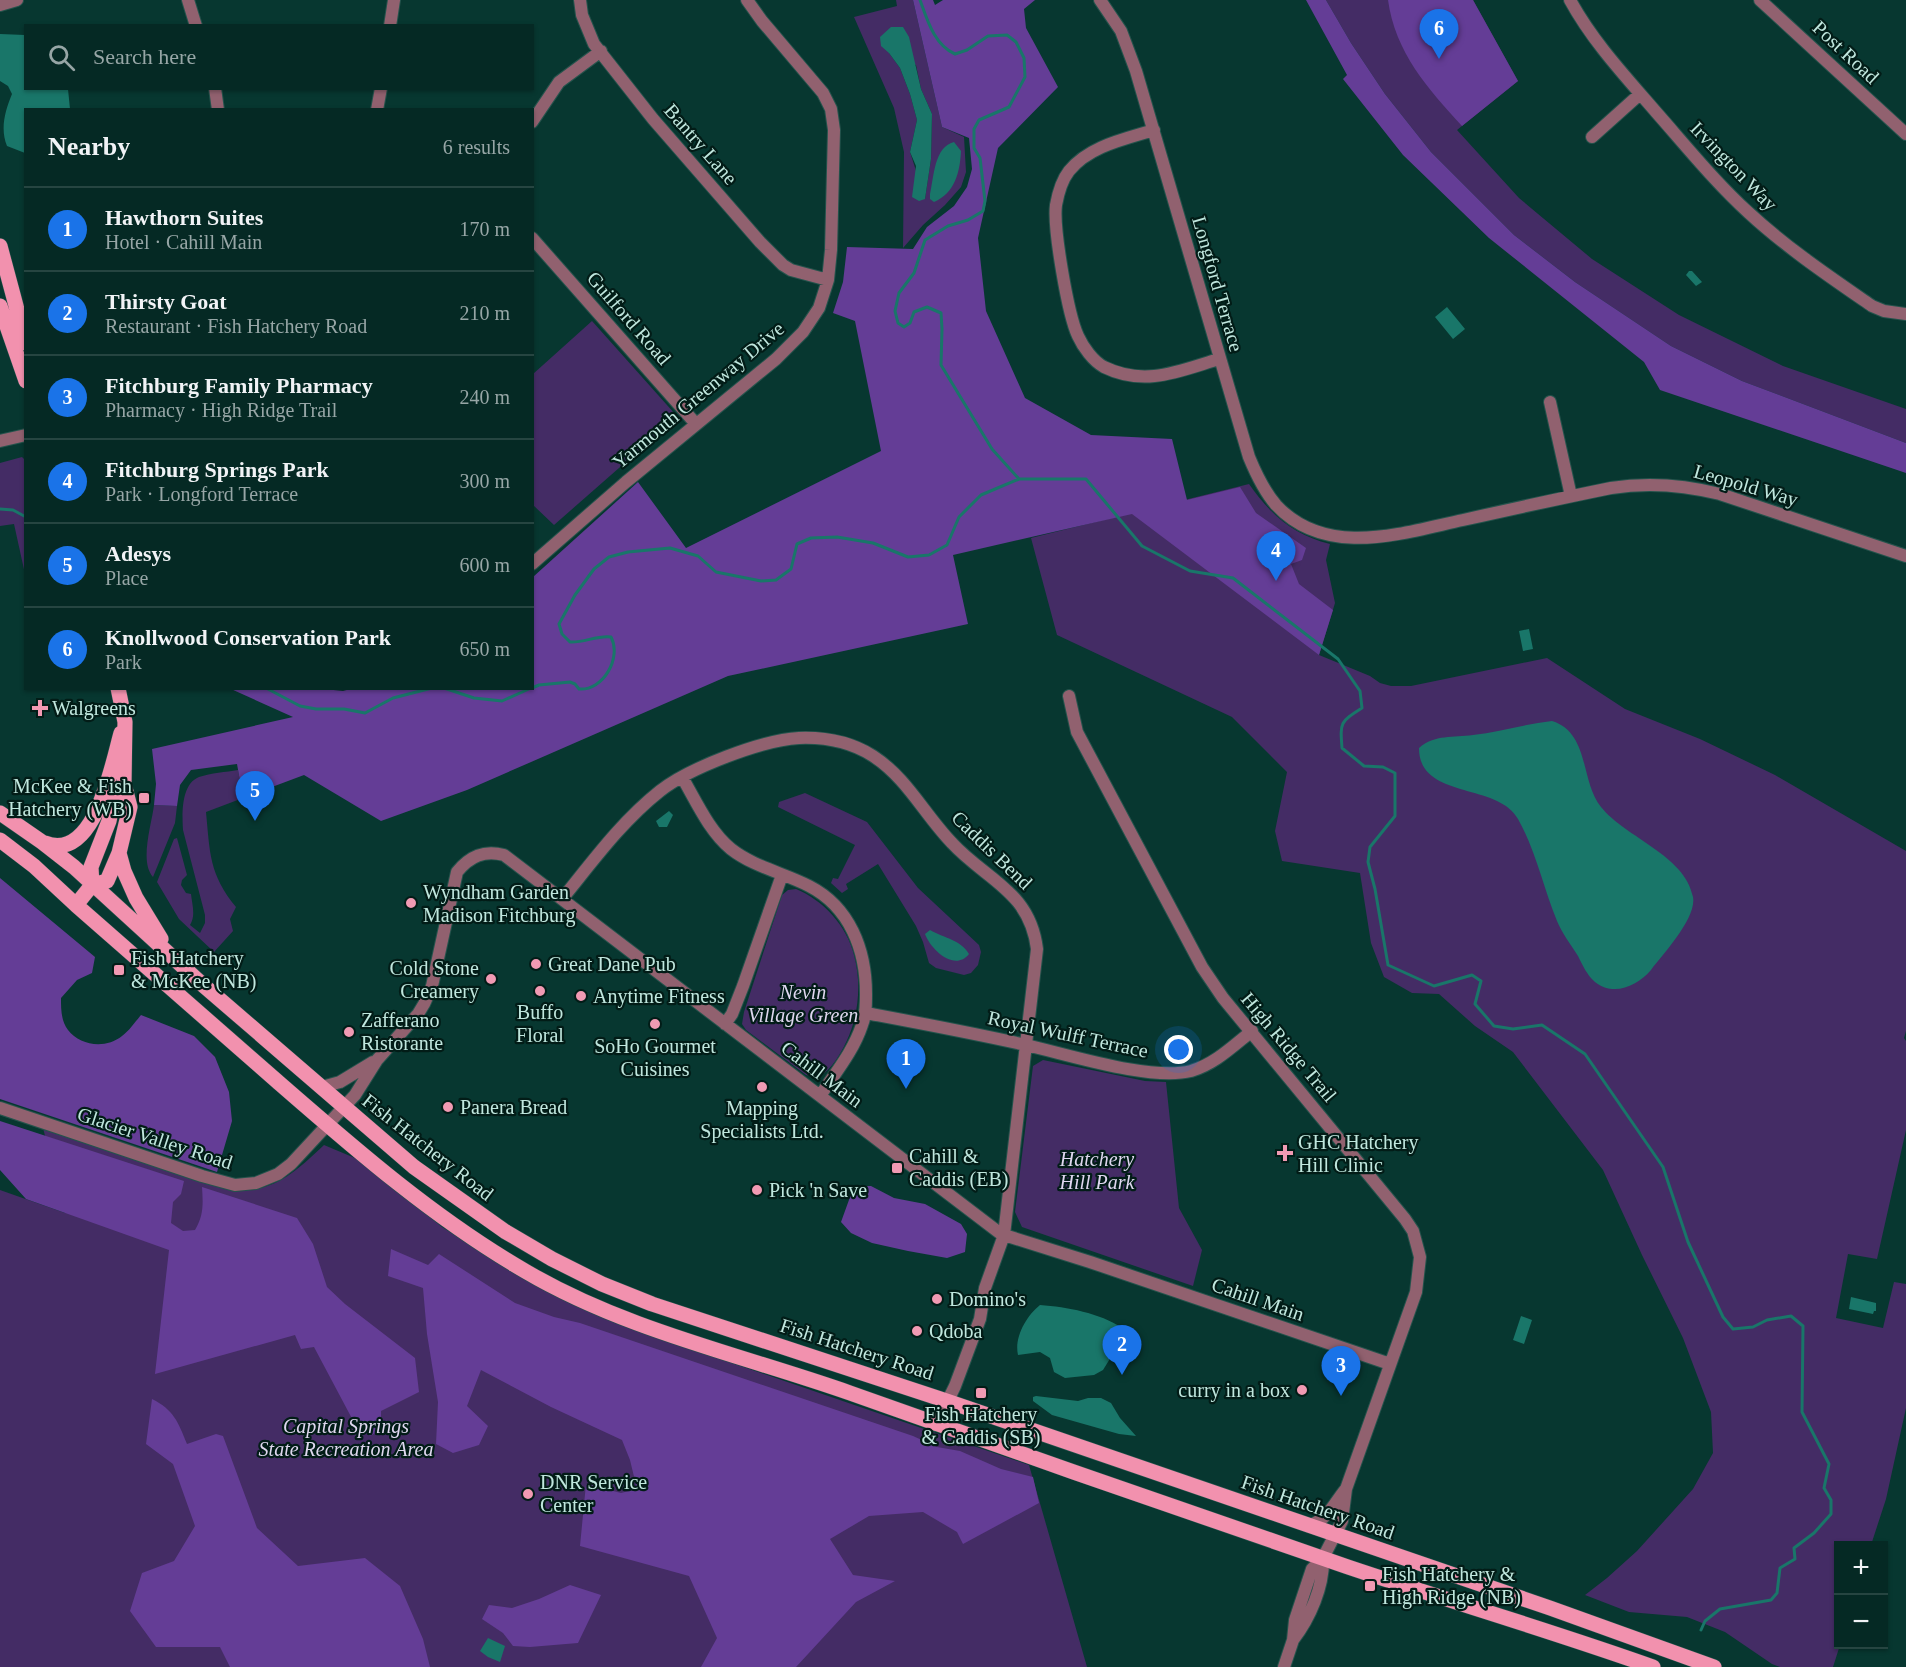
<!DOCTYPE html>
<meta charset="utf-8">
<style>
:root{--surface:#052924;--page:#0e312c;--text:#f1f3f6;--muted:#97a6a6;--line:#264541;--accent:#1a73e8}
body{margin:0;font-family:Georgia,serif;background:var(--page);color:var(--text)}
.controls{position:absolute;right:18px;bottom:18px;display:grid;overflow:hidden;border-radius:0px;box-shadow:0 2px 4px #0004}
.controls button{width:54px;height:54px;display:grid;place-items:center;padding:0;border:0;border-bottom:2px solid var(--line);background:var(--surface);color:var(--text);font:30px sans-serif}
.you{position:absolute;left:1179px;top:1050px;width:21px;height:21px;margin:-15px;border:4px solid #fff;border-radius:50%;background:#1a73e8;box-shadow:0 0 0 9px #1a73e833}
.badge{display:grid;place-items:center;width:39px;height:39px;border-radius:50%;background:var(--accent);color:#fff;font-size:20px;font-weight:700}
.pin{position:absolute;translate:-50% -50px;filter:drop-shadow(0 2px 3px #0008)}
.pin::after{content:'';position:absolute;top:32px;width:21px;height:18px;background:inherit;clip-path:polygon(0 0,100% 0,50% 100%)}
.list{margin:0;padding:0;list-style:none}
h2{display:flex;justify-content:space-between;align-items:center;height:78px;margin:0;padding:0 24px;font-size:26px}
h2 small{font-size:20px;font-weight:400;color:var(--muted)}
.list li{display:grid;grid-template-columns:39px 1fr auto;gap:18px;align-items:center;box-sizing:border-box;height:84px;padding:0 24px;border-top:2px solid var(--line)}
.list b{display:block;font-size:22px;white-space:nowrap}
.list p{margin:0;font-size:20px;white-space:nowrap;color:var(--muted)}
.list em{font-size:20px;font-style:normal;color:var(--muted)}
.icon{flex:none;width:33px;height:33px;fill:none;stroke:currentColor;stroke-width:2;stroke-linecap:round;stroke-linejoin:round}
.map{position:relative;flex:none;width:1906px;height:1667px;overflow:hidden}
.search{position:absolute;background:var(--surface);box-shadow:0 2px 4px #0004;left:24px;top:24px;width:510px;height:66px;display:flex;align-items:center;gap:15px;box-sizing:border-box;padding:0 21px;border-radius:0px;color:var(--muted);font-size:22px}
.panel{position:absolute;background:var(--surface);box-shadow:0 2px 4px #0004;left:24px;top:108px;width:510px;height:582px;border-radius:0px}
.map>svg:first-child{display:block}
</style>
<div class="map">
<svg width="1906" height="1667" viewBox="0 0 1906 1667">
<rect width="100%" height="100%" fill="#073730"/>
<path fill="#442c65" fill-rule="evenodd" d="M 896,0 L 913,0 L 942,127 L 964,137 L 966,172 L 961,187 L 945,205 L 923,225 L 903,248 L 904,152 L 894,108 L 854,17 L 897,6 ZM 889,53 L 916,65 L 921,89 L 932,114 L 931,159 L 925,199 L 910,152 L 917,120 L 910,94 L 900,68 Z
M 1326,0 L 1473,0 L 1518,81 L 1457,130 L 1519,198 L 1592,259 L 1679,315 L 1783,366 L 1906,409 L 1906,443 L 1742,381 L 1671,346 L 1575,282 L 1514,235 L 1431,152 L 1385,94 L 1351,43 Z
M 592,321 L 675,414 L 676,421 L 668,425 L 554,525 L 533,505 L 533,374 Z
M 22,457 L 26,461 L 25,574 L 14,524 L 0,526 L 0,463 Z
M 1249,484 C 1270,514 1293,535 1330,544 L 1326,560 L 1335,603 L 1319,655 L 1370,676 L 1380,683 L 1391,686 L 1411,686 L 1547,658 L 1625,709 L 1700,739 L 1775,775 L 1906,851 L 1906,1031 L 1904,1038 L 1906,1041 L 1906,1130 L 1877,1259 L 1848,1254 L 1836,1318 L 1883,1328 L 1894,1282 L 1906,1284 L 1906,1408 L 1886,1499 L 1871,1545 L 1838,1546 L 1840,1645 L 1833,1667 L 1780,1667 L 1772,1664 L 1725,1632 L 1687,1617 L 1629,1612 L 1585,1595 L 1607,1578 L 1637,1551 L 1693,1489 L 1713,1453 L 1711,1412 L 1683,1338 L 1642,1255 L 1603,1170 L 1513,1052 L 1475,1026 L 1439,994 L 1412,993 L 1384,977 L 1371,943 L 1360,873 L 1282,861 L 1275,831 L 1287,772 L 1232,717 L 1057,635 L 1031,538 Z
M 238,770 L 243,798 L 206,812 C 210,853 209,874 236,907 L 230,919 L 233,931 L 214,952 L 179,919 L 157,882 L 174,839 L 177,838 L 187,875 L 182,880 L 181,885 L 186,893 L 191,894 C 192,904 196,916 190,925 L 200,933 L 205,923 L 205,915 L 183,830 C 182,814 181,784 199,777 C 211,773 226,772 238,770 Z
M 805,793 L 867,822 L 918,888 L 979,945 L 981,952 L 978,965 L 971,973 L 964,975 L 936,968 L 929,963 L 923,942 L 916,926 L 878,864 L 846,884 L 848,889 L 842,893 L 831,883 L 833,878 L 838,879 L 855,845 L 778,807 L 779,802 Z
M 154,805 L 177,806 L 175,823 L 153,877 C 139,862 152,823 154,805 Z
M 796,889 C 823,900 847,926 854,955 C 864,992 856,1034 833,1064 C 825,1074 819,1078 806,1075 L 746,1030 L 742,1024 L 744,1012 L 782,895 L 788,890 Z
M 1043,1060 L 1145,1081 L 1166,1082 L 1179,1208 L 1202,1250 L 1193,1286 L 1022,1227 L 1015,1212 L 1033,1066 Z
M 43,1128 L 236,1190 C 276,1192 297,1170 324,1145 L 362,1161 L 442,1227 L 519,1276 L 582,1308 L 642,1332 L 1029,1465 L 1087,1667 L 0,1667 L 0,1190 L 65,1213 Z"/>
<path fill="#643d96" d="M 913,0 L 933,0 L 935,5 L 943,0 L 1035,0 L 1024,9 L 1026,28 L 1058,87 L 998,148 L 978,238 L 986,311 L 1025,398 L 1091,435 L 1172,439 L 1187,500 L 1240,487 L 1256,513 L 1306,548 L 1302,560 L 1291,564 L 1299,584 L 1333,610 L 1319,655 L 1132,514 L 953,555 L 968,624 L 728,676 L 467,790 L 381,821 L 304,775 L 243,798 L 237,764 L 191,770 L 180,785 L 177,806 L 154,805 L 156,784 L 152,749 L 293,717 L 231,689 L 314,688 L 343,691 L 354,688 L 532,688 L 533,577 L 638,482 L 686,548 L 881,451 L 855,321 L 833,313 L 843,282 L 847,247 L 913,249 L 927,227 L 954,206 L 967,187 L 972,169 L 969,138 L 942,127 Z
M 1306,0 L 1326,0 L 1351,43 L 1385,94 L 1431,152 L 1514,235 L 1575,282 L 1671,346 L 1742,381 L 1906,443 L 1906,473 L 1660,390 L 1644,362 L 1489,238 L 1403,155 L 1343,79 L 1347,75 Z
M 1388,0 L 1473,0 L 1518,81 L 1462,126 C 1428,89 1395,52 1388,0 Z
M 0,878 L 95,957 L 92,973 L 77,980 L 61,998 C 61,1009 61,1021 68,1030 C 80,1046 106,1049 122,1036 C 129,1031 135,1022 141,1015 L 194,1036 L 215,1057 L 229,1092 L 232,1121 L 217,1172 L 0,1099 Z
M 0,1121 L 184,1181 L 181,1194 L 173,1202 L 171,1223 L 183,1231 L 195,1230 C 204,1215 203,1203 202,1187 L 297,1218 L 313,1244 L 327,1287 L 345,1304 L 415,1358 L 419,1392 L 381,1411 L 381,1430 L 370,1436 L 357,1428 L 314,1347 L 301,1349 L 295,1335 L 155,1374 L 169,1250 L 26,1199 L 0,1170 Z
M 854,1186 L 871,1186 L 894,1198 L 925,1204 L 961,1224 L 967,1234 L 965,1252 L 947,1258 L 908,1251 L 872,1243 L 851,1233 L 841,1222 Z
M 391,1249 L 428,1265 L 439,1254 L 515,1303 L 554,1317 L 580,1323 L 913,1436 L 937,1447 L 960,1451 L 1001,1469 L 1033,1477 L 1039,1503 L 963,1544 L 957,1532 L 923,1512 L 869,1516 L 830,1539 L 853,1575 L 895,1581 L 856,1602 L 796,1667 L 701,1667 L 717,1638 L 689,1576 L 580,1546 L 586,1484 L 621,1493 L 637,1489 L 630,1460 L 622,1440 L 551,1407 L 481,1370 L 467,1406 L 488,1426 L 479,1445 L 453,1453 L 436,1444 L 438,1402 L 427,1334 L 423,1288 L 388,1276 Z
M 152,1399 C 174,1410 178,1422 187,1444 L 216,1434 L 223,1436 L 257,1528 L 298,1566 L 365,1558 L 400,1586 L 423,1639 L 430,1667 L 230,1667 L 220,1647 L 156,1647 L 130,1611 L 142,1573 L 174,1561 L 195,1526 L 173,1464 L 146,1444 Z
M 570,1585 L 601,1595 L 578,1643 L 530,1647 L 513,1646 L 503,1633 L 482,1619 L 489,1605 L 512,1608 L 539,1599 Z"/>
<path fill="#197669" d="M 891,27 L 903,27 L 909,37 L 921,89 L 932,114 L 931,159 L 925,199 L 919,201 L 912,197 L 916,166 L 910,152 L 917,120 L 910,94 L 900,68 L 889,53 L 881,46 L 880,37 Z
M 0,34 L 25,35 L 26,88 L 68,89 L 70,109 L 26,110 L 25,153 L 7,146 C 0,129 5,111 12,94 L 8,86 L 0,81 Z
M 954,142 L 961,151 C 960,172 955,193 934,202 L 930,199 L 930,194 C 934,177 934,147 954,142 Z
M 1689,271 L 1692,271 L 1702,282 L 1696,286 L 1686,275 Z
M 1447,307 L 1465,329 L 1453,339 L 1435,317 Z
M 1529,629 L 1533,649 L 1523,651 L 1519,631 Z
M 1552,721 C 1590,733 1580,781 1601,807 C 1626,838 1685,855 1693,897 C 1697,918 1663,954 1651,970 C 1637,986 1614,997 1595,982 C 1587,975 1583,966 1578,956 C 1571,945 1562,933 1557,921 C 1543,887 1536,851 1518,819 C 1498,782 1419,800 1419,748 C 1435,734 1453,738 1473,735 C 1499,732 1525,724 1552,721 Z
M 669,811 L 673,815 L 667,827 L 659,827 L 656,821 Z
M 930,930 C 944,938 961,940 969,954 C 955,972 931,950 925,934 Z
M 1851,1297 L 1876,1303 L 1876,1311 L 1874,1311 L 1873,1314 L 1849,1309 Z
M 1040,1305 C 1067,1307 1100,1313 1122,1328 L 1122,1336 L 1116,1349 L 1103,1370 L 1094,1375 L 1065,1378 L 1054,1372 L 1050,1358 L 1040,1352 L 1018,1355 C 1014,1338 1026,1316 1040,1305 Z
M 1521,1316 L 1532,1320 L 1524,1344 L 1513,1340 Z
M 1036,1396 L 1078,1401 L 1088,1398 L 1101,1398 L 1111,1403 L 1120,1418 L 1136,1436 L 1119,1434 L 1052,1415 L 1033,1401 L 1033,1397 Z
M 488,1638 L 505,1646 L 500,1662 L 488,1657 L 480,1651 Z"/>
<g fill="none" stroke-linecap="round" stroke-linejoin="round">
<path stroke="#197669" stroke-width="3" d="M 920,0 C 927,19 934,45 955,54 L 967,50 L 988,36 L 1007,35 L 1016,42 L 1024,58 L 1025,77 L 1009,107 L 979,120 L 974,129 L 974,148 L 980,158 L 985,201 L 983,211 L 968,220 L 948,226 L 925,240 L 914,273 L 899,293 L 895,311 L 898,323 L 904,327 L 910,323 L 914,312 L 927,307 L 941,313 L 942,329 L 941,365 L 992,449 L 1019,479
M 0,509 L 13,510 L 26,517
M 266,688 L 300,706 L 316,709 L 344,709 L 365,713 L 393,698 L 432,688
M 444,688 L 474,698 L 502,701 L 531,688
M 532,688 L 539,685 L 570,682 L 575,684 L 579,689 C 603,691 622,658 611,637 C 597,635 584,643 570,642 L 562,634 L 559,624 L 575,595 L 594,569 L 609,557 L 628,552 L 670,548 L 698,556 L 716,572 L 761,581 L 776,580 L 791,569 L 797,544 L 811,538 L 837,537 L 873,543 L 908,557 L 929,555 L 947,545 L 959,517 L 981,495 L 1019,479 L 1086,479 L 1142,546 L 1190,571 L 1233,578 L 1338,659 L 1360,691 L 1362,708 C 1340,722 1340,722 1342,748 L 1364,766 L 1383,767 L 1395,773 L 1395,816 L 1370,847 L 1368,862 L 1375,889 L 1388,965 L 1434,986 L 1472,975 L 1481,981 L 1475,1004 L 1494,1026 L 1513,1029 L 1542,1025 L 1585,1054 L 1663,1167 L 1688,1242 L 1723,1317 L 1733,1329 L 1753,1327 L 1767,1320 L 1791,1316 L 1803,1326 L 1802,1412 L 1829,1464 L 1824,1488 L 1831,1500 L 1831,1514 L 1814,1533 L 1794,1548 L 1795,1559 L 1780,1568 L 1777,1593 L 1771,1600 L 1720,1609 L 1705,1621 L 1701,1630"/>
<defs>
<path id="minor" d="M 188,0 L 196,26
M 580,0 L 582,15 L 594,44 L 653,119 L 760,242 L 783,265 L 791,270 L 828,280
M 1100,0 L 1121,31 L 1136,71 L 1249,457 C 1256,474 1264,491 1276,505 C 1326,559 1402,533 1463,520 C 1512,509 1562,498 1611,488 C 1648,482 1684,485 1720,494 L 1906,556
M 1570,0 C 1593,42 1625,76 1656,112 C 1686,146 1715,182 1749,213 C 1787,248 1830,277 1872,306 L 1884,311 L 1906,314
M 1760,0 L 1906,134
M 0,5 L 17,0
M 390,26 L 394,0
M 215,88 L 218,110
M 377,110 L 381,88
M 532,122 L 559,82 L 601,51
M 1154,130 C 1125,139 1089,146 1069,171 C 1062,180 1058,194 1056,205 C 1053,228 1068,315 1078,336 C 1083,347 1093,361 1104,367 C 1145,387 1179,371 1219,359
M 1592,137 L 1640,94
M 532,238 L 696,424
M 1550,402 L 1571,496
M 0,441 L 26,435
M 532,564 L 626,482 L 776,359 L 803,332 L 819,308 L 828,280 L 831,250 L 834,130 L 831,109 L 823,93 L 762,21 L 747,0
M 1069,696 L 1077,732 L 1202,967 L 1223,998 L 1405,1219 L 1413,1231 L 1420,1257 L 1416,1292 L 1346,1489 L 1342,1521 L 1323,1558 L 1312,1569 L 1295,1620 L 1293,1640 L 1284,1667
M 682,777 C 696,801 709,831 731,849 C 754,867 784,873 809,886 C 850,907 866,950 866,994 C 866,1005 866,1015 862,1025 C 853,1052 835,1073 820,1096
M 562,899 C 593,861 621,822 660,791 C 689,768 762,740 799,738 C 825,737 851,742 873,756 C 907,778 924,814 952,843 C 986,880 1030,891 1037,949 L 1004,1235 L 985,1288 L 980,1319 L 955,1386 L 936,1425
M 866,1013 C 919,1023 973,1033 1026,1045 C 1070,1055 1150,1081 1191,1071 C 1215,1064 1233,1046 1252,1031
M 725,1024 L 732,1014 L 743,986 L 782,875
M 322,1087 L 340,1082 L 373,1062
M 0,1108 L 202,1176 L 235,1185 L 256,1183 L 278,1174 L 291,1164 L 355,1095 L 377,1060 L 418,1014 L 424,1004 L 432,986 L 457,872 C 470,856 484,850 504,855 L 1001,1234 L 1090,1262 L 1390,1364
M 1309,1526 C 1329,1518 1333,1505 1345,1490
M 1293,1640 C 1310,1618 1324,1586 1323,1558"/>
<path id="major" d="M 0,246 L 26,343
M 0,306 L 26,381
M 0,813 L 42,842 L 74,867 L 203,985 L 414,1167 L 506,1232 L 552,1259 L 602,1284 L 652,1304 L 947,1401 L 1550,1608 L 1714,1667
M 0,840 L 34,866 L 76,905 C 143,964 210,1023 278,1082 C 356,1150 435,1219 525,1271 C 625,1330 742,1355 850,1393 C 1016,1452 1181,1510 1348,1567 C 1449,1601 1552,1631 1653,1667
M 45,843 C 95,863 112,764 121,733
M 119,853 L 124,871 L 136,898 L 161,939
M 92,885 L 91,867 L 109,821 L 113,802 L 124,784
M 76,905 L 92,885 L 107,881 L 119,853 L 130,807 L 124,784 L 125,722 L 118,688"/>
</defs>
<use href="#minor" stroke="#25534c" stroke-width="14"/>
<use href="#major" stroke="#25534c" stroke-width="16"/>
<use href="#minor" stroke="#91616f" stroke-width="12"/>
<use href="#major" stroke="#f291ae" stroke-width="15"/>
</g>
<g fill="#f19ab3" stroke="#021c17" stroke-width="2">
<path d="M37 699h6v6h6v6h-6v6h-6v-6h-6v-6h6z"/>
<rect x="138" y="792" width="12" height="12" rx="3"/>
<circle cx="411" cy="903" r="6"/>
<circle cx="536" cy="964" r="6"/>
<rect x="113" y="964" width="12" height="12" rx="3"/>
<circle cx="491" cy="979" r="6"/>
<circle cx="540" cy="991" r="6"/>
<circle cx="581" cy="996" r="6"/>
<circle cx="655" cy="1024" r="6"/>
<circle cx="349" cy="1032" r="6"/>
<circle cx="762" cy="1087" r="6"/>
<circle cx="448" cy="1107" r="6"/>
<path d="M1282 1144h6v6h6v6h-6v6h-6v-6h-6v-6h6z"/>
<rect x="891" y="1162" width="12" height="12" rx="3"/>
<circle cx="757" cy="1190" r="6"/>
<circle cx="937" cy="1299" r="6"/>
<circle cx="917" cy="1331" r="6"/>
<circle cx="1302" cy="1390" r="6"/>
<rect x="975" y="1387" width="12" height="12" rx="3"/>
<circle cx="528" cy="1494" r="6"/>
<rect x="1364" y="1580" width="12" height="12" rx="3"/>
</g>
<g text-anchor="middle" stroke-width="4.5" stroke-linejoin="round" paint-order="stroke">
<g font-size="20" fill="#c0e7de" stroke="#021c17">
<text transform="translate(1846 52) rotate(43)" y="7">Post Road</text>
<text transform="translate(701 144) rotate(49)" y="7">Bantry Lane</text>
<text transform="translate(1734 166) rotate(46)" y="7">Irvington Way</text>
<text transform="translate(1218 284) rotate(74)" y="7">Longford Terrace</text>
<text transform="translate(629 318) rotate(49)" y="7">Guilford Road</text>
<text transform="translate(698 395) rotate(-40)" y="7">Yarmouth Greenway Drive</text>
<text transform="translate(1746 485) rotate(16)" y="7">Leopold Way</text>
<text transform="translate(992 850) rotate(44)" y="7">Caddis Bend</text>
<text transform="translate(1068 1034) rotate(12)" y="7">Royal Wulff Terrace</text>
<text transform="translate(1289 1047) rotate(50)" y="7">High Ridge Trail</text>
<text transform="translate(822 1074) rotate(37)" y="7">Cahill Main</text>
<text transform="translate(155 1138) rotate(18)" y="7">Glacier Valley Road</text>
<text transform="translate(428 1147) rotate(38)" y="7">Fish Hatchery Road</text>
<text transform="translate(1258 1299) rotate(19)" y="7">Cahill Main</text>
<text transform="translate(857 1349) rotate(18)" y="7">Fish Hatchery Road</text>
<text transform="translate(1318 1507) rotate(19)" y="7">Fish Hatchery Road</text>
</g>
<g font-size="20" fill="#c0e7de" stroke="#021c17" text-anchor="start">
<text x="52" y="715">Walgreens</text>
<text x="132" y="793" text-anchor="end">McKee &amp; Fish<tspan x="132" dy="23">Hatchery (WB)</tspan></text>
<text x="423" y="899">Wyndham Garden<tspan x="423" dy="23">Madison Fitchburg</tspan></text>
<text x="131" y="965">Fish Hatchery<tspan x="131" dy="23">&amp; McKee (NB)</tspan></text>
<text x="548" y="971">Great Dane Pub</text>
<text x="479" y="975" text-anchor="end">Cold Stone<tspan x="479" dy="23">Creamery</tspan></text>
<text x="593" y="1003">Anytime Fitness</text>
<text x="540" y="1019" text-anchor="middle">Buffo<tspan x="540" dy="23">Floral</tspan></text>
<text x="361" y="1027">Zafferano<tspan x="361" dy="23">Ristorante</tspan></text>
<text x="655" y="1053" text-anchor="middle">SoHo Gourmet<tspan x="655" dy="23">Cuisines</tspan></text>
<text x="460" y="1114">Panera Bread</text>
<text x="762" y="1115" text-anchor="middle">Mapping<tspan x="762" dy="23">Specialists Ltd.</tspan></text>
<text x="1298" y="1149">GHC Hatchery<tspan x="1298" dy="23">Hill Clinic</tspan></text>
<text x="909" y="1163">Cahill &amp;<tspan x="909" dy="23">Caddis (EB)</tspan></text>
<text x="769" y="1197">Pick 'n Save</text>
<text x="949" y="1306">Domino's</text>
<text x="929" y="1338">Qdoba</text>
<text x="1290" y="1397" text-anchor="end">curry in a box</text>
<text x="981" y="1421" text-anchor="middle">Fish Hatchery<tspan x="981" dy="23">&amp; Caddis (SB)</tspan></text>
<text x="540" y="1489">DNR Service<tspan x="540" dy="23">Center</tspan></text>
<text x="1382" y="1581">Fish Hatchery &amp;<tspan x="1382" dy="23">High Ridge (NB)</tspan></text>
</g>
<g font-size="20" font-style="italic" fill="#dfd7ef" stroke="#021c17">
<text x="803" y="999">Nevin<tspan x="803" dy="23">Village Green</tspan></text>
<text x="1097" y="1166">Hatchery<tspan x="1097" dy="23">Hill Park</tspan></text>
<text x="346" y="1433">Capital Springs<tspan x="346" dy="23">State Recreation Area</tspan></text>
</g>
</g>
</svg>
<div class="controls">
<button>+</button>
<button>−</button>
</div>
<div class="you"></div>
<div class="pin badge" style="left:906px;top:1089px">1</div>
<div class="pin badge" style="left:1122px;top:1375px">2</div>
<div class="pin badge" style="left:1341px;top:1396px">3</div>
<div class="pin badge" style="left:1276px;top:581px">4</div>
<div class="pin badge" style="left:255px;top:821px">5</div>
<div class="pin badge" style="left:1439px;top:59px">6</div>
<div class="search"><svg class="icon" aria-label="search" viewBox="0 0 24 24"><circle cx="10" cy="10" r="6"/><path d="M15 15l6 6"/></svg>Search here</div>
<section class="panel">
<h2>Nearby<small>6 results</small></h2>
<ul class="list">
<li><span class="badge">1</span><div><b>Hawthorn Suites</b><p>Hotel · Cahill Main</p></div><em>170 m</em></li>
<li><span class="badge">2</span><div><b>Thirsty Goat</b><p>Restaurant · Fish Hatchery Road</p></div><em>210 m</em></li>
<li><span class="badge">3</span><div><b>Fitchburg Family Pharmacy</b><p>Pharmacy · High Ridge Trail</p></div><em>240 m</em></li>
<li><span class="badge">4</span><div><b>Fitchburg Springs Park</b><p>Park · Longford Terrace</p></div><em>300 m</em></li>
<li><span class="badge">5</span><div><b>Adesys</b><p>Place</p></div><em>600 m</em></li>
<li><span class="badge">6</span><div><b>Knollwood Conservation Park</b><p>Park</p></div><em>650 m</em></li>
</ul>
</section>
</div>
